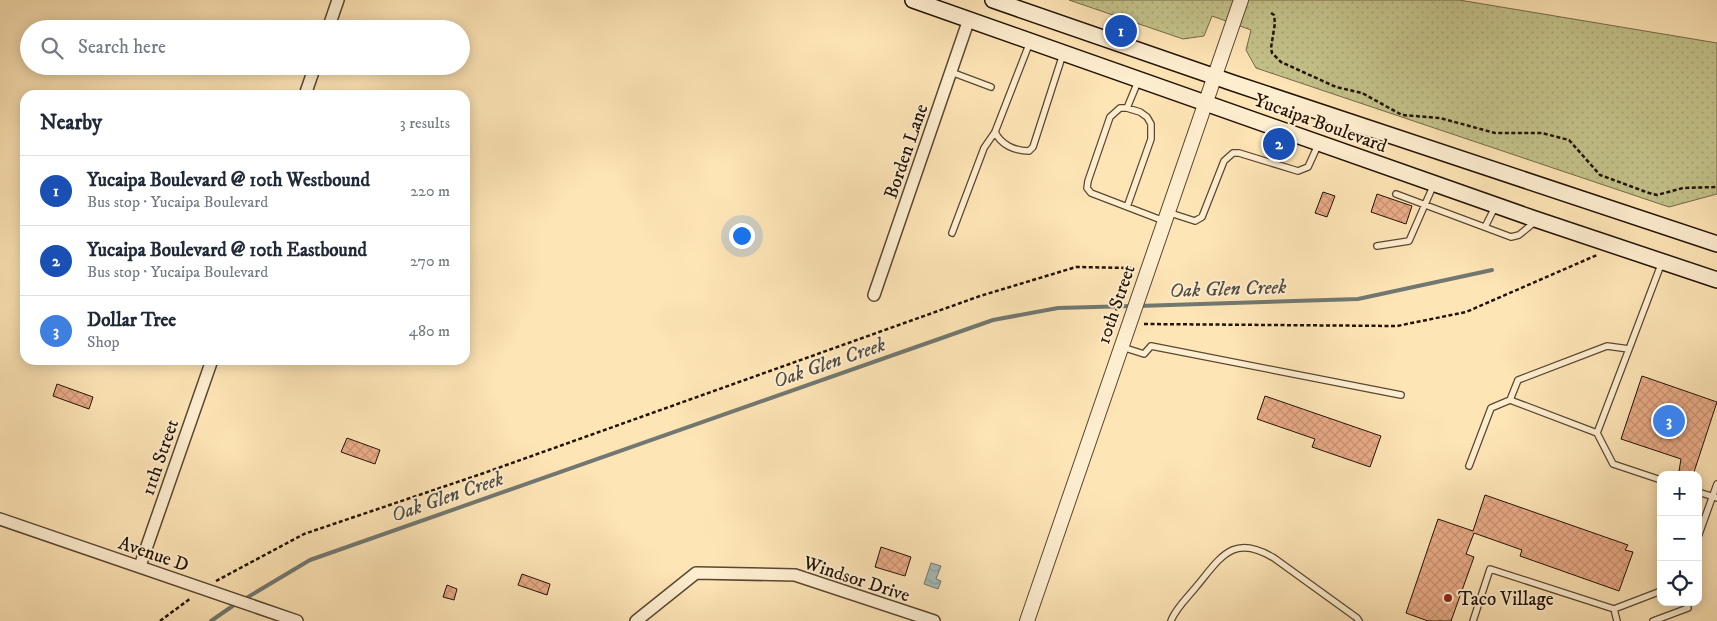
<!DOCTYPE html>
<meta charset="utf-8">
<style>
:root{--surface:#fff;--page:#f6f6f7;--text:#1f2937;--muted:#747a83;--line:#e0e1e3;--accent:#0f766e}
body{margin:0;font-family:"IM FELL DW Pica",serif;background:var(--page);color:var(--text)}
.controls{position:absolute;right:15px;bottom:15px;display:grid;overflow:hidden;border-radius:10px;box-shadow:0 2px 12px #0003}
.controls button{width:45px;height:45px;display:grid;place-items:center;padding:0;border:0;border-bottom:1px solid var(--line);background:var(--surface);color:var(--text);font:25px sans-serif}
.you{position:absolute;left:741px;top:235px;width:18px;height:18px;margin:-12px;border:4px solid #fff;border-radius:50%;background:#1a73e8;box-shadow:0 0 0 8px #1a73e833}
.badge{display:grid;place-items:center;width:32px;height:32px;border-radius:50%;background:var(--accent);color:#fff;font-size:16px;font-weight:700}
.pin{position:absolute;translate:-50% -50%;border:2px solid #fff;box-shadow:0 1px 5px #0006}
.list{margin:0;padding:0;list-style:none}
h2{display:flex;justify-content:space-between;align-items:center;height:65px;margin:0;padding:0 20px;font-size:21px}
h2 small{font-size:16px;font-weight:400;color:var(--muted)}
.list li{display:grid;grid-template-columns:32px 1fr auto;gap:15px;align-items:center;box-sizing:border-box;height:70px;padding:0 20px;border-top:1px solid var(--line)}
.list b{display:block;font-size:19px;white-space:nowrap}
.list p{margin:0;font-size:16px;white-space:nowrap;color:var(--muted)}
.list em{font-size:16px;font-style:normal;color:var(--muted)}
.icon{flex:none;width:28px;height:28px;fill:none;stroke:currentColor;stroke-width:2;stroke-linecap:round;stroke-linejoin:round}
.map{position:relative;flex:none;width:1717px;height:621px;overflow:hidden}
.search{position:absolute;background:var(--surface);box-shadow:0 2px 12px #0003;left:20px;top:20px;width:450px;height:55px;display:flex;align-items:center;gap:12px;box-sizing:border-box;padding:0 18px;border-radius:28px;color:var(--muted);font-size:19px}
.panel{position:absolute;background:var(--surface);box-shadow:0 2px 12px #0003;left:20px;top:90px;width:450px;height:275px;border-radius:15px}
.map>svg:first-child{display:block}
</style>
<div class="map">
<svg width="1717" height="621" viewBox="0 0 1717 621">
<defs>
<pattern id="grass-dots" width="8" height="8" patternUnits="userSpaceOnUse" patternTransform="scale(1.25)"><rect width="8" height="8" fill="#c4c38b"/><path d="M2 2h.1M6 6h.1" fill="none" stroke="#a8a676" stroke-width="1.8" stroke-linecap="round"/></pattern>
<pattern id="water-waves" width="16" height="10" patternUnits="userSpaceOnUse" patternTransform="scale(1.25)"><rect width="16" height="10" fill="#a5bcb9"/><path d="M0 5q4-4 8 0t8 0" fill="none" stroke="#8ea19e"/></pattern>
<pattern id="building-cross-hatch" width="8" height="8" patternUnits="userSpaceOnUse" patternTransform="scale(1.25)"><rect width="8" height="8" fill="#eaac88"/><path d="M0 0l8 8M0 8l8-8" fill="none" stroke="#c89374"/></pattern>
</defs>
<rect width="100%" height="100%" fill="#fee5b6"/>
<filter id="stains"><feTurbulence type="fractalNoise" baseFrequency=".004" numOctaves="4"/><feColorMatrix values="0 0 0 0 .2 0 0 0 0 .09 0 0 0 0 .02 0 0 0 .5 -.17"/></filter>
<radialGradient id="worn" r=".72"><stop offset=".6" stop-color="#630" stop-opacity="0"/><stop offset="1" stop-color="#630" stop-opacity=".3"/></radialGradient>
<path fill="url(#grass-dots)" stroke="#736a48" d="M 1069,0 L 1459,0 L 1717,43 L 1717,194 L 1669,207 L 1256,68 L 1246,50 L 1251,30 L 1212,16 L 1204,36 L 1183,39 Z"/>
<path fill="url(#water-waves)" stroke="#717871" d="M 931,563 L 941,566 L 936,579 L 941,581 L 938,589 L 924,584 Z"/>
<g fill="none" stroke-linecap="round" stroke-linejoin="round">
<path stroke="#717871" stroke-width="4" d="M 1138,306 L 1358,299 L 1492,270
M 243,600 L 310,560 L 993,320 L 1058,308 L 1131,306
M 211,621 L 237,603"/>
</g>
<path fill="url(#building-cross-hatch)" stroke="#221205" d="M 1323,192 L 1335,196 L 1327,217 L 1315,213 Z
M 1377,194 L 1412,206 L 1406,224 L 1371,212 Z
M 1642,376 L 1717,402 L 1693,475 L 1679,471 L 1681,459 L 1621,439 Z
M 57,384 L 93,397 L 89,409 L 53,396 Z
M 1265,396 L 1381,436 L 1370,467 L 1312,447 L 1315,439 L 1257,419 Z
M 347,438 L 380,450 L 375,464 L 341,452 Z
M 1485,495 L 1628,545 L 1625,550 L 1633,552 L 1619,591 L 1520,556 L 1522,550 L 1474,533 L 1466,554 L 1474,557 L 1451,621 L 1428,621 L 1406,613 L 1438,519 L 1473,531 Z
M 881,547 L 911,557 L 905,576 L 875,567 Z
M 522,574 L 550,584 L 547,595 L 518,585 Z
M 447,585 L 457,589 L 454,600 L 443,597 Z"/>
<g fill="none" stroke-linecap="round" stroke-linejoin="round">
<defs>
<path id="service" d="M 951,72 L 991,87
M 1127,108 L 1139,79
M 995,132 C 1001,145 1015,151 1029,151 L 1033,147 L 1063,54
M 1396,194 L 1511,237 L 1519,235 L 1536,221
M 1127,207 L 1151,139 L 1151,124 L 1147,117 L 1140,112 L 1127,108 L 1120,108 L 1110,117 L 1088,181 L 1087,188 L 1091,193 L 1164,221
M 1167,212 L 1195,221 L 1202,217 L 1224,161 L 1233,153 L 1239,153 L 1298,171 L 1308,167 L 1318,145
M 1485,227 L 1495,207
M 952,233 L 984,148 L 995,132 L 1030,42
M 1377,246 L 1409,241 L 1434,184
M 1122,347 L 1144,354 L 1151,346 L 1401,395
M 1597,433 L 1629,349
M 1469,466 L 1491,408 L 1510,400
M 1661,480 L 1613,464 L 1597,433 L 1510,400 L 1518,380 L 1607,346 L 1629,349 L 1662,262
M 1698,492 L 1717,498
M 1698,537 L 1717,484
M 1614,609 L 1617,621
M 1171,621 C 1175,609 1188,597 1196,587 C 1221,557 1233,533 1274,558 L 1357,618 L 1359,621
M 1473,621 L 1490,569 L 1614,609 L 1661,591
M 1653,621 L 1688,608 L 1686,602"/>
<path id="minor" d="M 328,29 L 338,0
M 305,95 L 315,66
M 874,295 L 969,19
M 0,519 L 297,621
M 140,566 L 212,360
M 636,621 L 696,573 L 795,575 L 934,621"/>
<path id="tertiary" d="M 1027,621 L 1241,0"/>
<path id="secondary" d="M 913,0 L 1532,218 L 1717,280
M 993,0 L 1233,83 L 1717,244"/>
</defs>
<use href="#service" stroke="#594731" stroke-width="8"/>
<use href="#minor" stroke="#594731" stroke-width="14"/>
<use href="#tertiary" stroke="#594731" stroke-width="16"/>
<use href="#secondary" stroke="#221205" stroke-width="18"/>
<path stroke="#221205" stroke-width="2.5" stroke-dasharray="4 2.5" stroke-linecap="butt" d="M 1271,13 L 1274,15 L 1275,23 L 1271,48 L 1272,53 L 1281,62 L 1336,87 L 1362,93 L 1402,115 L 1440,118 L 1495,133 L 1542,133 L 1569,140 L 1600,175 L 1649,193 L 1657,195 L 1683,188 L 1717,187
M 1144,324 L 1397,326 L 1466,312 L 1597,255
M 216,581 L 304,534 L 484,473 L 980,296 L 1076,267 L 1132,268 L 1111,324 L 1116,324
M 160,621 L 191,598"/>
<use href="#service" stroke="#feeed0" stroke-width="5.5"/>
<use href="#minor" stroke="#feeed0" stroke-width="11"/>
<use href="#tertiary" stroke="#feeed0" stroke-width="14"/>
<use href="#secondary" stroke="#feeed0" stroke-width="15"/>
</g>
<circle fill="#8f2418" stroke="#feeed0" stroke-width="2" cx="1448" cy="598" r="5"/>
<g text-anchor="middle" stroke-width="4" stroke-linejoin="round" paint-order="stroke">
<g font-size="19" fill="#221205" stroke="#feeed0">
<text transform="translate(1321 122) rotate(20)" y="7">Yucaipa Boulevard</text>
<text transform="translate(905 151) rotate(-71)" y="7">Borden Lane</text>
<text transform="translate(1115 304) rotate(-71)" y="7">10th Street</text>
<text transform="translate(159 457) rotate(-71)" y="7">11th Street</text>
<text transform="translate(154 553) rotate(19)" y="7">Avenue D</text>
<text transform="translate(857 578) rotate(18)" y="7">Windsor Drive</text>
</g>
<g font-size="19" fill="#221205" stroke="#feeed0" text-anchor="start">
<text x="1458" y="605">Taco Village</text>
</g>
<g font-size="20" font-style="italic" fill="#504e44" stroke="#feeed0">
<text transform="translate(1228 288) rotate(-2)" y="7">Oak Glen Creek</text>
<text transform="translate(829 362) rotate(-19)" y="7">Oak Glen Creek</text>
<text transform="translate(447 496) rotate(-19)" y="7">Oak Glen Creek</text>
</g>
</g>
<rect width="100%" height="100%" filter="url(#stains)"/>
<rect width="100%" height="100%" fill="url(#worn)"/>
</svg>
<div class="controls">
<button>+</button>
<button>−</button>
<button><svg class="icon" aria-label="locate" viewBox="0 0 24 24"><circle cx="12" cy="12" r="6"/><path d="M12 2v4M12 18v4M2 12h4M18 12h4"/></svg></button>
</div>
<div class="you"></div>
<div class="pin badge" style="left:1121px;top:31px;background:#1a4fb4">1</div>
<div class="pin badge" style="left:1279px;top:144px;background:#1a4fb4">2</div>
<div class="pin badge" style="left:1669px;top:421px;background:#3f7fe0">3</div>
<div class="search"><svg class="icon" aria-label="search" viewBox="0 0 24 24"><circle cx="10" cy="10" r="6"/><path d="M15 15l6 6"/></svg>Search here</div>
<section class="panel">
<h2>Nearby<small>3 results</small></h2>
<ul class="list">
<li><span class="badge" style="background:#1a4fb4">1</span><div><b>Yucaipa Boulevard @ 10th Westbound</b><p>Bus stop · Yucaipa Boulevard</p></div><em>220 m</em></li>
<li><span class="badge" style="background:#1a4fb4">2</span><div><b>Yucaipa Boulevard @ 10th Eastbound</b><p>Bus stop · Yucaipa Boulevard</p></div><em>270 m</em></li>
<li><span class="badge" style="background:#3f7fe0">3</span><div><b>Dollar Tree</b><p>Shop</p></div><em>480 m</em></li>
</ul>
</section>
</div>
